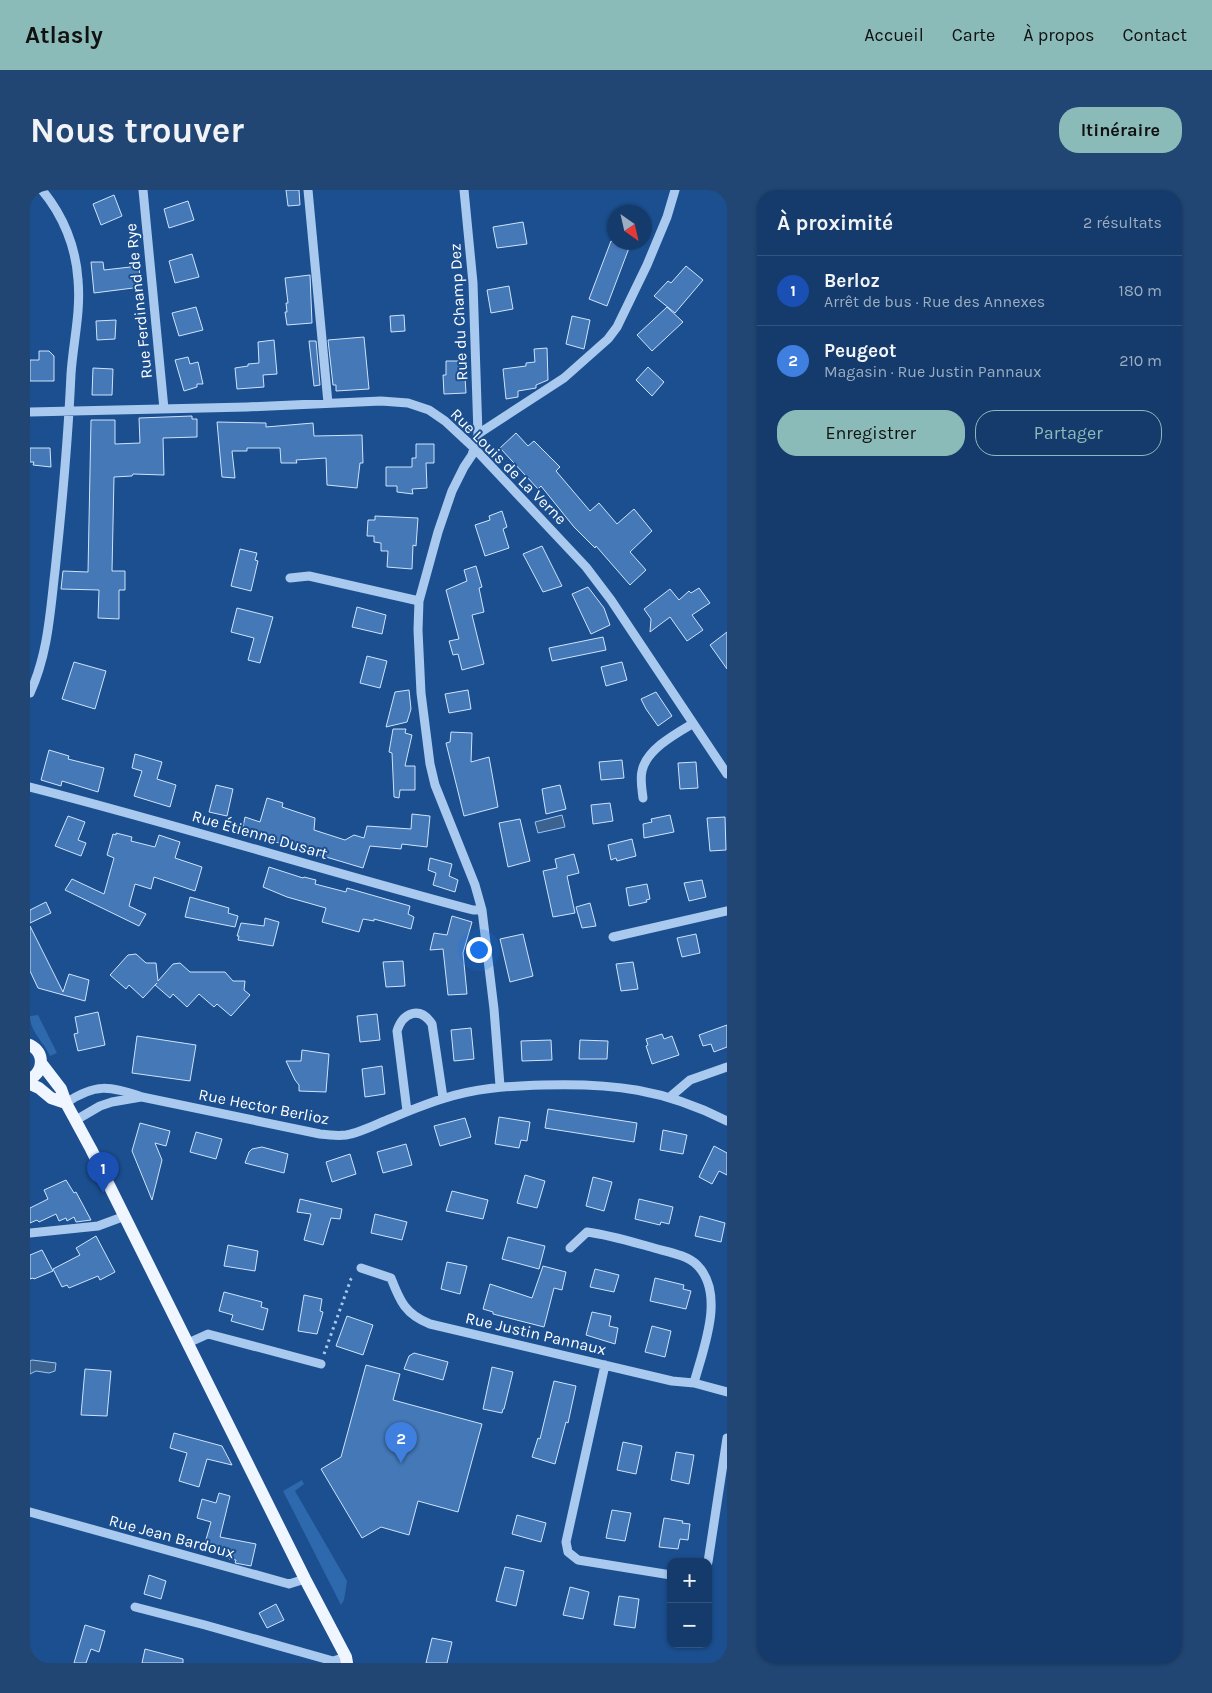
<!DOCTYPE html>
<html lang="fr">
<meta charset="utf-8">
<style>
:root{--surface:#143b6b;--page:#214673;--text:#f1f3f6;--muted:#9dadc1;--line:#33557e;--accent:#8bbbb9}
body{margin:0;font-family:Karla,sans-serif;background:var(--page);color:var(--text)}
.controls{position:absolute;right:15px;bottom:15px;display:grid;overflow:hidden;border-radius:10px;box-shadow:0 1px 4px #0004}
.controls button{width:45px;height:45px;display:grid;place-items:center;padding:0;border:0;border-bottom:1px solid var(--line);background:var(--surface);color:var(--text);font:25px sans-serif}
.compass{position:absolute;left:577px;top:15px;width:45px;height:45px;border-radius:50%;background:var(--surface);box-shadow:0 1px 4px #0004;rotate:146deg}
.you{position:absolute;left:448px;top:759px;width:18px;height:18px;margin:-12px;border:4px solid #fff;border-radius:50%;background:#1a73e8;box-shadow:0 0 0 8px #1a73e833}
.badge{display:grid;place-items:center;width:32px;height:32px;border-radius:50%;background:var(--accent);color:#fff;font-size:16px;font-weight:700}
.pin{position:absolute;translate:-50% -41px;filter:drop-shadow(0 1px 2px #0008)}
.pin::after{content:'';position:absolute;top:26px;width:18px;height:15px;background:inherit;clip-path:polygon(0 0,100% 0,50% 100%)}
.list{margin:0;padding:0;list-style:none}
h2{display:flex;justify-content:space-between;align-items:center;height:65px;margin:0;padding:0 20px;font-size:21px}
h2 small{font-size:16px;font-weight:400;color:var(--muted)}
.list li{display:grid;grid-template-columns:32px 1fr auto;gap:15px;align-items:center;box-sizing:border-box;height:70px;padding:0 20px;border-top:1px solid var(--line)}
.list b{display:block;font-size:19px;white-space:nowrap}
.list p{margin:0;font-size:16px;white-space:nowrap;color:var(--muted)}
.list em{font-size:16px;font-style:normal;color:var(--muted)}
.actions{display:flex;gap:10px;padding:15px 20px}
.actions a{flex:1;padding:11px 0;border:1px solid var(--accent);border-radius:20px;text-align:center;font-size:18px;color:var(--accent)}
.actions .main{background:var(--accent);color:#111}
.map{position:relative;flex:none;width:697px;height:1473px;overflow:hidden;border-radius:20px}
header{display:flex;align-items:center;gap:30px;box-sizing:border-box;height:70px;padding:0 25px;background:var(--accent);color:#111}
header strong{font-size:24px}
nav{display:flex;gap:28px;margin-inline-start:auto;font-size:18px}
.intro{display:flex;align-items:center;justify-content:space-between;box-sizing:border-box;height:120px;padding:0 30px}
h1{margin:0;font-size:35px}
.button{padding:12px 22px;border-radius:20px;background:var(--accent);color:#111;font-size:18px;font-weight:700}
main{display:flex;gap:30px;padding:0 30px}
aside{flex:1;background:var(--surface);border-radius:20px;box-shadow:0 1px 4px #0004}
.map>svg:first-child{display:block}
</style>
<header>
<strong>Atlasly</strong>
<nav><a>Accueil</a><a>Carte</a><a>À propos</a><a>Contact</a></nav>
</header>
<div class="intro"><h1>Nous trouver</h1><a class="button">Itinéraire</a></div>
<main>
<div class="map">
<svg width="697" height="1473" viewBox="0 0 697 1473">
<rect width="100%" height="100%" fill="#1b4f8f"/>
<path fill="#2e69ad" d="M 8,825 L 27,863 L 20,866 C 14,852 0,842 0,826 Z
M 272,1290 L 274,1294 L 265,1301 L 317,1391 L 314,1410 L 311,1415 L 253,1301 Z"/>
<path fill="#3c6290" stroke="#9cc4f0" d="M 532,625 L 535,637 L 508,643 L 505,632 Z
M 2,1170 L 26,1173 L 25,1181 L 19,1183 L 6,1181 L 0,1184 L 0,1171 Z"/>
<path fill="#4478b7" stroke="#cfe3fa" d="M 256,0 L 269,0 L 270,15 L 258,16 Z
M 84,5 L 92,26 L 71,35 L 63,14 Z
M 158,11 L 164,30 L 139,38 L 134,19 Z
M 493,32 L 497,54 L 467,58 L 463,37 Z
M 581,51 L 599,58 L 577,116 L 559,109 Z
M 162,64 L 169,87 L 145,93 L 139,71 Z
M 61,72 L 73,72 L 74,80 L 109,76 L 111,97 L 64,103 Z
M 656,76 L 673,90 L 645,123 L 624,106 L 638,91 L 641,93 Z
M 280,85 L 282,133 L 257,135 L 255,122 L 257,122 L 256,113 L 258,113 L 255,88 Z
M 479,96 L 483,119 L 461,123 L 457,100 Z
M 166,117 L 173,140 L 149,146 L 142,123 Z
M 637,117 L 653,132 L 622,161 L 607,145 Z
M 374,125 L 375,141 L 361,142 L 360,126 Z
M 542,126 L 560,130 L 554,159 L 536,154 Z
M 86,130 L 85,149 L 67,150 L 66,131 Z
M 334,147 L 339,199 L 306,201 L 306,195 L 303,195 L 298,150 Z
M 244,150 L 247,184 L 233,185 L 234,197 L 207,199 L 205,178 L 218,176 L 218,174 L 229,173 L 228,152 Z
M 279,151 L 286,151 L 290,195 L 284,196 Z
M 517,158 L 518,190 L 506,195 L 506,198 L 488,201 L 488,207 L 476,209 L 473,179 L 496,176 L 496,173 L 505,172 L 504,159 Z
M 9,161 L 19,161 L 24,166 L 24,191 L 0,191 L 0,170 L 9,170 Z
M 158,167 L 160,174 L 168,172 L 173,194 L 167,194 L 167,197 L 154,201 L 145,170 Z
M 416,171 L 434,171 L 436,203 L 414,204 L 413,185 L 416,185 Z
M 618,177 L 634,192 L 622,206 L 606,190 Z
M 63,178 L 83,179 L 82,205 L 62,205 Z
M 162,226 L 162,229 L 167,229 L 167,247 L 133,248 L 134,285 L 103,284 L 102,286 L 84,287 L 82,381 L 95,381 L 95,400 L 89,400 L 89,429 L 68,428 L 69,400 L 31,399 L 33,381 L 58,382 L 61,230 L 85,230 L 85,254 L 110,253 L 109,228 Z
M 187,232 L 236,233 L 236,237 L 283,233 L 284,246 L 332,245 L 333,273 L 330,273 L 327,298 L 297,295 L 296,268 L 266,270 L 267,273 L 251,273 L 250,258 L 217,258 L 217,261 L 202,261 L 205,288 L 192,287 Z
M 486,243 L 498,256 L 504,251 L 530,277 L 526,281 L 560,321 L 569,313 L 587,334 L 604,319 L 622,341 L 600,362 L 616,380 L 600,395 L 566,356 L 565,358 L 544,337 L 511,296 L 508,299 L 470,258 Z
M 386,254 L 404,254 L 404,273 L 396,273 L 397,298 L 382,299 L 383,304 L 367,302 L 367,296 L 356,296 L 356,277 L 382,277 L 382,268 L 386,268 Z
M 0,258 L 20,258 L 21,277 L 3,275 L 4,272 L 0,272 Z
M 472,321 L 477,337 L 473,339 L 479,358 L 455,366 L 445,335 L 460,330 L 459,326 Z
M 345,326 L 388,328 L 386,356 L 383,355 L 382,379 L 357,377 L 358,361 L 351,361 L 351,353 L 344,352 L 344,346 L 337,346 L 338,330 L 345,330 Z
M 512,356 L 532,396 L 513,402 L 493,364 Z
M 210,359 L 227,363 L 225,370 L 228,371 L 221,401 L 201,396 Z
M 446,376 L 452,397 L 449,398 L 454,422 L 442,425 L 454,474 L 432,480 L 428,464 L 423,465 L 419,451 L 429,449 L 416,400 L 437,391 L 434,380 Z
M 558,397 L 574,418 L 580,435 L 561,444 L 542,404 Z
M 669,398 L 680,413 L 662,425 L 673,440 L 657,451 L 640,427 L 620,442 L 621,429 L 614,419 L 640,399 L 649,410 L 659,401 L 661,403 Z
M 327,417 L 356,425 L 352,444 L 322,437 Z
M 207,418 L 243,427 L 230,473 L 218,470 L 224,448 L 201,442 Z
M 697,442 L 697,479 L 680,455 Z
M 573,447 L 576,460 L 522,471 L 519,458 Z
M 337,466 L 357,471 L 350,498 L 330,493 Z
M 44,472 L 76,481 L 65,519 L 32,509 Z
M 592,472 L 597,490 L 576,496 L 571,477 Z
M 379,500 L 381,519 L 377,532 L 356,537 L 365,502 Z
M 438,500 L 441,519 L 419,523 L 415,504 Z
M 626,502 L 642,526 L 628,536 L 616,519 L 611,509 Z
M 363,539 L 376,539 L 375,543 L 382,545 L 375,576 L 385,576 L 385,600 L 370,600 L 369,608 L 364,607 L 362,563 L 359,562 Z
M 421,542 L 442,543 L 441,572 L 459,567 L 468,617 L 434,626 L 416,553 L 420,552 Z
M 19,560 L 39,566 L 38,569 L 74,578 L 68,602 L 32,591 L 31,596 L 11,590 Z
M 105,564 L 132,572 L 127,589 L 146,595 L 140,617 L 104,606 L 112,581 L 102,578 Z
M 592,570 L 594,588 L 571,590 L 569,572 Z
M 666,572 L 668,598 L 650,599 L 648,573 Z
M 186,595 L 203,599 L 197,626 L 179,622 Z
M 530,595 L 536,619 L 516,624 L 512,599 Z
M 237,608 L 253,613 L 252,617 L 285,628 L 284,640 L 315,650 L 324,645 L 334,648 L 337,636 L 381,639 L 382,624 L 400,626 L 397,657 L 372,654 L 371,659 L 340,656 L 333,678 L 212,642 L 215,627 L 230,632 Z
M 580,613 L 583,631 L 563,634 L 561,615 Z
M 640,625 L 644,642 L 614,648 L 613,634 L 622,632 L 621,629 Z
M 38,626 L 55,632 L 48,650 L 56,653 L 51,666 L 25,656 Z
M 695,627 L 696,660 L 680,661 L 677,628 Z
M 490,629 L 500,671 L 478,677 L 469,633 Z
M 86,643 L 102,647 L 101,651 L 125,657 L 129,645 L 150,652 L 145,668 L 172,677 L 165,701 L 124,687 L 121,699 L 105,694 L 99,716 L 116,724 L 109,736 L 35,700 L 42,689 L 74,704 L 84,668 L 77,665 L 83,644 L 86,645 Z
M 602,649 L 606,666 L 587,671 L 586,668 L 581,670 L 578,655 Z
M 544,664 L 549,683 L 537,686 L 545,723 L 523,727 L 513,681 L 527,678 L 525,669 Z
M 400,668 L 422,674 L 419,686 L 428,690 L 425,702 L 403,695 L 406,683 L 398,680 Z
M 239,677 L 273,688 L 274,687 L 286,690 L 285,694 L 316,702 L 317,698 L 380,716 L 378,724 L 384,727 L 381,739 L 344,729 L 344,731 L 333,729 L 329,742 L 292,732 L 296,718 L 257,707 L 233,697 Z
M 672,690 L 676,707 L 659,711 L 654,693 Z
M 617,694 L 620,709 L 616,710 L 617,712 L 599,716 L 596,698 Z
M 160,707 L 199,718 L 198,723 L 208,726 L 205,737 L 155,727 Z
M 16,712 L 21,723 L 0,733 L 0,720 Z
M 560,713 L 566,736 L 552,738 L 546,717 Z
M 422,726 L 442,732 L 433,763 L 437,804 L 418,805 L 413,759 L 400,760 L 404,743 L 417,745 Z
M 235,728 L 249,732 L 243,756 L 208,750 L 209,746 L 207,746 L 211,733 L 234,736 Z
M 0,736 L 33,802 L 39,784 L 59,790 L 55,811 L 8,798 L 0,781 Z
M 493,744 L 503,786 L 480,792 L 470,749 Z
M 666,744 L 670,763 L 652,767 L 647,748 Z
M 106,764 L 116,773 L 126,773 L 128,791 L 143,774 L 150,773 L 160,782 L 195,782 L 203,791 L 215,791 L 214,800 L 220,805 L 201,826 L 187,814 L 184,817 L 169,804 L 157,817 L 143,804 L 140,808 L 125,795 L 127,793 L 113,808 L 99,795 L 96,799 L 80,785 L 98,765 Z
M 373,771 L 375,796 L 356,797 L 353,772 Z
M 603,772 L 608,799 L 591,801 L 586,774 Z
M 68,822 L 75,855 L 48,861 L 44,844 L 48,843 L 45,827 Z
M 347,824 L 350,850 L 330,852 L 327,826 Z
M 697,835 L 697,857 L 684,862 L 681,854 L 673,856 L 669,845 Z
M 441,838 L 444,869 L 424,871 L 421,840 Z
M 632,844 L 634,849 L 642,846 L 649,865 L 622,874 L 616,856 L 618,855 L 616,849 Z
M 107,846 L 166,855 L 160,891 L 102,883 Z
M 521,850 L 522,870 L 492,871 L 491,851 Z
M 550,850 L 578,851 L 577,869 L 549,869 Z
M 272,860 L 299,864 L 296,902 L 269,901 L 269,895 L 265,890 L 256,871 L 271,871 Z
M 352,876 L 355,904 L 335,907 L 332,879 Z
M 518,919 L 607,933 L 604,952 L 515,938 Z
M 469,927 L 500,932 L 497,951 L 491,950 L 489,958 L 465,954 Z
M 435,928 L 441,947 L 410,956 L 404,936 Z
M 110,933 L 140,941 L 136,956 L 125,953 L 132,970 L 122,1010 L 102,961 Z
M 633,940 L 657,945 L 653,964 L 630,960 Z
M 166,942 L 192,949 L 186,969 L 160,962 Z
M 376,954 L 382,975 L 353,983 L 347,962 Z
M 684,956 L 697,963 L 697,985 L 689,981 L 682,994 L 669,987 Z
M 232,957 L 258,964 L 254,983 L 215,973 L 219,962 L 222,959 Z
M 320,964 L 326,984 L 302,992 L 296,972 Z
M 495,985 L 515,991 L 507,1018 L 487,1013 Z
M 563,987 L 582,992 L 574,1021 L 556,1016 Z
M 36,990 L 44,1003 L 46,1002 L 61,1030 L 46,1032 L 44,1027 L 37,1031 L 36,1028 L 29,1031 L 26,1024 L 9,1032 L 7,1030 L 0,1033 L 0,1018 L 18,1009 L 14,1000 Z
M 422,1001 L 458,1010 L 453,1029 L 416,1021 Z
M 270,1009 L 312,1019 L 310,1029 L 301,1028 L 293,1055 L 274,1050 L 281,1024 L 267,1022 Z
M 609,1009 L 643,1017 L 639,1034 L 631,1032 L 630,1035 L 605,1029 Z
M 345,1024 L 377,1032 L 372,1050 L 341,1043 Z
M 670,1026 L 695,1033 L 691,1052 L 665,1046 Z
M 66,1046 L 85,1082 L 70,1090 L 68,1086 L 39,1098 L 37,1095 L 32,1097 L 23,1079 L 50,1065 L 46,1058 Z
M 478,1047 L 515,1056 L 509,1079 L 472,1069 Z
M 198,1055 L 228,1061 L 225,1081 L 194,1076 Z
M 12,1060 L 23,1081 L 4,1089 L 3,1088 L 0,1089 L 0,1065 Z
M 417,1072 L 437,1076 L 430,1104 L 411,1099 Z
M 513,1076 L 536,1082 L 532,1100 L 524,1098 L 514,1137 L 463,1124 L 463,1122 L 453,1119 L 460,1094 L 502,1108 Z
M 565,1079 L 589,1085 L 584,1102 L 560,1097 Z
M 625,1088 L 654,1095 L 653,1099 L 661,1101 L 656,1119 L 620,1111 Z
M 194,1102 L 232,1112 L 231,1117 L 238,1119 L 233,1140 L 201,1131 L 203,1125 L 189,1121 Z
M 274,1105 L 292,1109 L 290,1121 L 293,1122 L 287,1144 L 268,1141 Z
M 562,1122 L 581,1126 L 579,1136 L 588,1138 L 585,1154 L 556,1145 Z
M 317,1126 L 343,1135 L 333,1165 L 306,1156 Z
M 622,1136 L 641,1141 L 635,1167 L 615,1162 Z
M 384,1163 L 418,1172 L 413,1190 L 374,1179 L 379,1166 Z
M 336,1175 L 370,1184 L 363,1210 L 452,1234 L 428,1322 L 388,1311 L 379,1345 L 351,1337 L 332,1348 L 291,1279 L 311,1267 Z
M 462,1177 L 483,1182 L 474,1219 L 473,1219 L 472,1223 L 453,1219 Z
M 55,1179 L 81,1181 L 77,1226 L 51,1225 Z
M 524,1191 L 546,1196 L 538,1233 L 536,1232 L 525,1274 L 502,1267 L 508,1248 L 510,1249 Z
M 144,1243 L 192,1256 L 202,1275 L 177,1269 L 169,1297 L 149,1291 L 157,1263 L 140,1258 Z
M 593,1252 L 612,1256 L 606,1284 L 587,1280 Z
M 646,1262 L 664,1265 L 659,1294 L 641,1290 Z
M 189,1303 L 200,1306 L 190,1347 L 226,1354 L 221,1376 L 205,1373 L 206,1370 L 199,1369 L 200,1367 L 173,1360 L 181,1332 L 167,1328 L 172,1309 L 186,1313 Z
M 582,1320 L 601,1323 L 595,1351 L 576,1348 Z
M 487,1325 L 516,1333 L 511,1352 L 482,1344 Z
M 634,1328 L 653,1331 L 652,1333 L 660,1334 L 658,1350 L 650,1349 L 648,1359 L 629,1357 Z
M 475,1377 L 494,1381 L 486,1416 L 466,1411 Z
M 119,1385 L 136,1391 L 131,1409 L 114,1404 Z
M 540,1397 L 559,1402 L 553,1429 L 533,1425 Z
M 589,1406 L 609,1409 L 605,1438 L 584,1435 Z
M 246,1414 L 254,1430 L 237,1438 L 229,1423 Z
M 55,1435 L 75,1441 L 69,1462 L 61,1459 L 56,1473 L 44,1473 Z
M 402,1448 L 422,1452 L 417,1473 L 396,1473 Z
M 115,1459 L 153,1469 L 153,1473 L 112,1473 Z"/>
<g fill="none" stroke-linecap="round" stroke-linejoin="round">
<path stroke="#a9c9ee" stroke-width="3" stroke-dasharray="2.5 4" stroke-linecap="butt" d="M 294,1164 L 321,1089 L 324,1086"/>
<path stroke="#a9c9ee" stroke-width="9" d="M 113,0 L 134,219
M 278,0 L 298,213
M 434,0 L 443,93 L 448,244
M 0,222 L 217,217 L 351,211 L 378,213 L 399,220 L 415,231 L 444,258 L 556,377 L 581,410 L 697,584
M 260,388 L 279,386 L 389,411
M 0,503 C 18,464 20,423 25,381 C 32,316 38,250 41,184 C 43,153 51,122 48,90 C 46,57 33,25 12,0
M 0,597 C 149,635 295,681 443,720 L 452,720
M 613,608 C 612,600 610,589 612,581 C 616,560 645,544 662,534
M 583,747 L 697,721
M 470,896 L 464,819 L 452,720 L 445,695 L 405,595 L 400,574 L 391,503 L 388,440 L 389,411 L 408,342 L 422,301 L 434,277 L 442,265 L 448,244 L 534,188 L 578,149 L 587,137 L 617,75 L 637,27 L 645,0
M 640,907 L 660,890 L 697,877
M 36,913 C 65,893 80,896 112,907 L 290,944 C 298,945 308,946 316,945 C 328,943 341,937 352,932 C 372,924 392,915 412,909 C 445,898 478,896 513,895 C 583,893 634,899 697,931
M 377,921 L 367,841 C 373,822 390,816 402,834 L 413,908
M 46,930 L 70,916 L 82,912 L 111,907
M 0,1043 L 68,1036 L 95,1026
M 540,1058 L 557,1042 C 580,1045 602,1052 624,1058 C 638,1062 657,1065 667,1075 C 696,1104 673,1159 664,1193
M 331,1078 L 361,1088 C 370,1111 375,1124 400,1134 L 642,1191 L 664,1193 L 697,1202
M 158,1153 L 178,1144 L 291,1174
M 575,1175 L 536,1352 L 538,1362 L 548,1370 L 641,1385
M 0,1322 L 259,1394 L 275,1389
M 678,1372 L 697,1248
M 105,1417 L 175,1435 L 303,1471 L 316,1467"/>
<path stroke="#f0f6ff" stroke-width="12" d="M 0,855 C 15,863 14,881 0,889
M 11,873 L 31,899 L 36,913 L 61,959 L 275,1389 L 316,1467 L 317,1473
M 0,894 L 9,898 L 21,908 L 36,913"/>
</g>
<g text-anchor="middle" stroke-width="4" stroke-linejoin="round" paint-order="stroke">
<g font-size="16" fill="#fff" stroke="#1b4f8f">
<text transform="translate(108 111) rotate(-96)" y="6">Rue Ferdinand de Rye</text>
<text transform="translate(428 122) rotate(-93)" y="6">Rue du Champ Dez</text>
<text transform="translate(479 276) rotate(45)" y="6">Rue Louis de La Verne</text>
<text transform="translate(230 644) rotate(16)" y="6">Rue Étienne Dusart</text>
<text transform="translate(234 916) rotate(11)" y="6">Rue Hector Berlioz</text>
<text transform="translate(506 1143) rotate(13)" y="6">Rue Justin Pannaux</text>
<text transform="translate(142 1346) rotate(15)" y="6">Rue Jean Bardoux</text>
</g>
</g>
</svg>
<div class="controls">
<button>+</button>
<button>−</button>
</div>
<svg class="compass" viewBox="-18 -18 36 36"><path d="M0-13l5 13h-10z" fill="#e53935"/><path d="M0 13l5-13h-10z" fill="#9dadc1"/></svg>
<div class="you"></div>
<div class="pin badge" style="left:73px;top:1003px;background:#1a4fb4">1</div>
<div class="pin badge" style="left:371px;top:1273px;background:#3f7fe0">2</div>
</div>
<aside>
<h2>À proximité<small>2 résultats</small></h2>
<ul class="list">
<li><span class="badge" style="background:#1a4fb4">1</span><div><b>Berloz</b><p>Arrêt de bus · Rue des Annexes</p></div><em>180 m</em></li>
<li><span class="badge" style="background:#3f7fe0">2</span><div><b>Peugeot</b><p>Magasin · Rue Justin Pannaux</p></div><em>210 m</em></li>
</ul>
<div class="actions"><a class="main">Enregistrer</a><a>Partager</a></div>
</aside>
</main>
